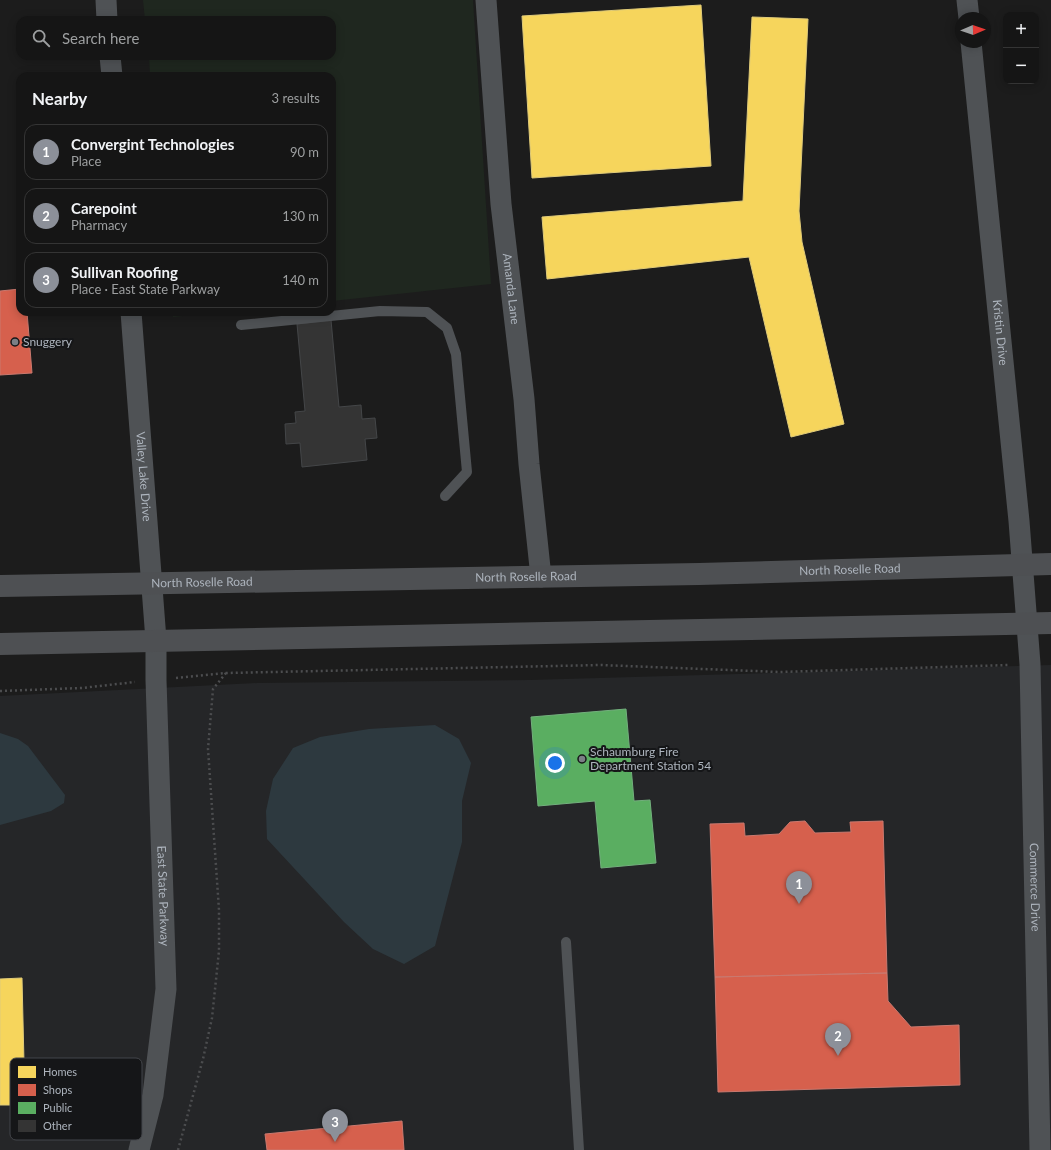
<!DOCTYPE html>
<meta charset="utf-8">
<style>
:root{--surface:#151515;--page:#1e1e1e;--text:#f1f3f6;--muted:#9d9fa0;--line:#343434;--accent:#8c9099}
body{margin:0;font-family:Lato,sans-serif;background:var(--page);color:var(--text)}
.controls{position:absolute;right:12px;top:12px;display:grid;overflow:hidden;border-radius:8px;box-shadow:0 2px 10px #0003}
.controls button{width:36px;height:36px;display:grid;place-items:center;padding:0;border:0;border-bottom:1px solid var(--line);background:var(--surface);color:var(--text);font:20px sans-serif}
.compass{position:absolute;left:955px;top:12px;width:36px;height:36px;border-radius:50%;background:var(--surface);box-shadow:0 2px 10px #0003;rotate:88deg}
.you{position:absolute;left:555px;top:763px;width:14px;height:14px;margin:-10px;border:3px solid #fff;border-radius:50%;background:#1a73e8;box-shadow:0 0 0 6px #1a73e833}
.badge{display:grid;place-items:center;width:26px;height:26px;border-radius:50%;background:var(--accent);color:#fff;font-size:13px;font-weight:700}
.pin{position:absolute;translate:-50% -33px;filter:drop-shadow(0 1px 2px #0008)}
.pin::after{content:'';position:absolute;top:21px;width:14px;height:12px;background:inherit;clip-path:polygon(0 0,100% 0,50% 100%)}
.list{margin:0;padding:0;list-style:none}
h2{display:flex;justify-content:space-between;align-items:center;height:52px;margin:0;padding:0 16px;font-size:17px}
h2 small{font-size:13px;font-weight:400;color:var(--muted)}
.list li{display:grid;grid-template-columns:26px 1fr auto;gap:12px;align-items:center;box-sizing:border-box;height:56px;margin:0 8px 8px;padding:0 8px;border:1px solid var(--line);border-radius:12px}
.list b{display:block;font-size:15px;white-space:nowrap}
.list p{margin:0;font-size:13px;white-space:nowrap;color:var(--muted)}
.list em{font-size:13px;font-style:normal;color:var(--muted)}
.icon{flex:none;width:22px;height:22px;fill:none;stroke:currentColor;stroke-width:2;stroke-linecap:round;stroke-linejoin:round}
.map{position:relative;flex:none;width:1051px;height:1150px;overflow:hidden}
.search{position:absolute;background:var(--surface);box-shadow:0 2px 10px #0003;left:16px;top:16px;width:320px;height:44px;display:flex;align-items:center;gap:10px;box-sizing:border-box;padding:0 14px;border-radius:12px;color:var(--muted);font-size:15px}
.panel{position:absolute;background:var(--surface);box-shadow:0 2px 10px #0003;left:16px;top:72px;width:320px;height:244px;border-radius:12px}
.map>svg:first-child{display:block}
</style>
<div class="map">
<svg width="1051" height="1150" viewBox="0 0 1051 1150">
<rect width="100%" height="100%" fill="#1c1c1c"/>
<path fill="#252628" d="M 1051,665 L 1051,1150 L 0,1150 L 0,696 L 258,683 L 530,680 Z"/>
<path fill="#1f271f" d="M 143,0 L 473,0 L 491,284 L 332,301 L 332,76 L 150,76 L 149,56 L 332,56 L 332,20 L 145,20 Z
M 172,312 L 222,312 L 173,317 Z"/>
<path fill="#2d393f" d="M 435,725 L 459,739 L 471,763 L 462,801 L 462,842 L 435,946 L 404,964 L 373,949 L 344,922 L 267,839 L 266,811 L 273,779 L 293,748 L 320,737 L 369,729 Z
M 0,733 L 18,739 L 28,746 L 65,795 L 64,803 L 51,811 L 0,825 Z"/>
<path fill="#f6d55c" stroke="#e0cb79" d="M 701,5 L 711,166 L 532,178 L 522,16 Z
M 752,17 L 808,19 L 799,211 L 802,242 L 844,424 L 791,437 L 749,257 L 547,279 L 542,217 L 743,201 Z
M 22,978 L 25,1105 L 0,1105 L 0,979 Z"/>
<path fill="#d6604d" stroke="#ca796f" d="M 20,289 L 20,312 L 27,312 L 32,373 L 0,375 L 0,291 Z
M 805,821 L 815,833 L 851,832 L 850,822 L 883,821 L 887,973 L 715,977 L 710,824 L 744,823 L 745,836 L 779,834 L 790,822 Z
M 887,973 L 888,1001 L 911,1027 L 959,1025 L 960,1085 L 718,1092 L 715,977 Z
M 402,1121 L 404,1150 L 267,1150 L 265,1134 Z"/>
<path fill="#5aae61" stroke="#73b07d" d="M 626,709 L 634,801 L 650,800 L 656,863 L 601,868 L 595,801 L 538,806 L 531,717 Z"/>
<path fill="#343434" stroke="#444648" d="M 331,320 L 339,407 L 361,405 L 362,419 L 375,418 L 377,438 L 365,439 L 367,460 L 302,467 L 300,443 L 286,444 L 285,424 L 296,423 L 295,412 L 305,411 L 297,324 Z"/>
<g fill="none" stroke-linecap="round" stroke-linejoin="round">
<path stroke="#4c4d4f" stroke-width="2.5" stroke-dasharray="2 3" stroke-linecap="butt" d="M 176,678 L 226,673 L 601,665 L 780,672 L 1008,665
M 0,691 L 82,688 L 135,682
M 178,1150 L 203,1059 L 212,1018 L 219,951 L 219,910 L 208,749 L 213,689 L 226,673"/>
<path stroke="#4f5255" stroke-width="10" d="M 241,325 L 380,311 L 427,312 L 447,328 L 456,354 L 467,472 L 445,496
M 566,942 L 579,1150"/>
<g stroke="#4f5255" stroke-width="21">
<path d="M 106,0 L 107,20"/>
<path id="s1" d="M 486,0 L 501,204 L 524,399 L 529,464 L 541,577"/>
<path d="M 967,0 L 969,18"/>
<path id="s2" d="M 971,42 L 1019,521 L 1030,664 L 1040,1150"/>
<path d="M 110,56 L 112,76"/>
<path id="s3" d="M 131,312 L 156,640 L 156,680 L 166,989 L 153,1095 L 139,1150"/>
</g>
<g stroke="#4e5053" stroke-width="22">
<path id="s4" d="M 0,586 L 699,574 L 1051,564"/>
<path d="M 0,644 L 1051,623"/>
</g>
</g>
<g fill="#7a7f85" stroke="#151618" stroke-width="1.5">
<circle cx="15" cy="342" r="4"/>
<circle cx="582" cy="759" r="4"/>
</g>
<g text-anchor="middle" stroke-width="4" stroke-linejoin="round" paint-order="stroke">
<g font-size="12" fill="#adb4bd" stroke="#151618">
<text dy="4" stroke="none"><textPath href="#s1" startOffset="290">Amanda Lane</textPath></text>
<text dy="4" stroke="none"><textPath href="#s2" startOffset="292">Kristin Drive</textPath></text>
<text dy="4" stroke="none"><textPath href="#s3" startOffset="165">Valley Lake Drive</textPath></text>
<text dy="4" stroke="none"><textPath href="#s4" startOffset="850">North Roselle Road</textPath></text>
<text dy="4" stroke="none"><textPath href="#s4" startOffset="526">North Roselle Road</textPath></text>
<text dy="4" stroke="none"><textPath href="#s4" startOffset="202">North Roselle Road</textPath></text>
<text dy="4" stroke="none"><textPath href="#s2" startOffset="848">Commerce Drive</textPath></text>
<text dy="4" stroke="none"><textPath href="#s3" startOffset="585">East State Parkway</textPath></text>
</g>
<g font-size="12" fill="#adb4bd" stroke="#151618" text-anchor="start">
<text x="23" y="346">Snuggery</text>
<text x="590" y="756">Schaumburg Fire<tspan x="590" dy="14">Department Station 54</tspan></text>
</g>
</g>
<rect x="10" y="1058" width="132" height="82" rx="6" fill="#151618" stroke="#43454a" stroke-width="1"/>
<rect x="18" y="1066" width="18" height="12" fill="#f6d55c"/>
<rect x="18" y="1084" width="18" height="12" fill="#d6604d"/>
<rect x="18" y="1102" width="18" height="12" fill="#5aae61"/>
<rect x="18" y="1120" width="18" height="12" fill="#343434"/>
<g font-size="11" fill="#adb4bd">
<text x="43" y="1076">Homes</text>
<text x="43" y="1094">Shops</text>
<text x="43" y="1112">Public</text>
<text x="43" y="1130">Other</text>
</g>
</svg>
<div class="controls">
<button>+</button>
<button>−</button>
</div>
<svg class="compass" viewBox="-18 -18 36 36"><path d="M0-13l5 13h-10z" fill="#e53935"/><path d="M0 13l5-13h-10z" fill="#9d9fa0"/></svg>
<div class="you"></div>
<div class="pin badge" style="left:799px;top:904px">1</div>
<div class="pin badge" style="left:838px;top:1056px">2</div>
<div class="pin badge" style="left:335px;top:1142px">3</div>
<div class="search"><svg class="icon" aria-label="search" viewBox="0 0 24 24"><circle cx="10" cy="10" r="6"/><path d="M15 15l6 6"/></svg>Search here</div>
<section class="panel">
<h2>Nearby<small>3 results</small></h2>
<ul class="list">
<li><span class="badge">1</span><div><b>Convergint Technologies</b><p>Place</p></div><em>90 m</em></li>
<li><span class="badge">2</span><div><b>Carepoint</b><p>Pharmacy</p></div><em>130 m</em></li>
<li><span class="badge">3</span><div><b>Sullivan Roofing</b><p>Place · East State Parkway</p></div><em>140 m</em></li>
</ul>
</section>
</div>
